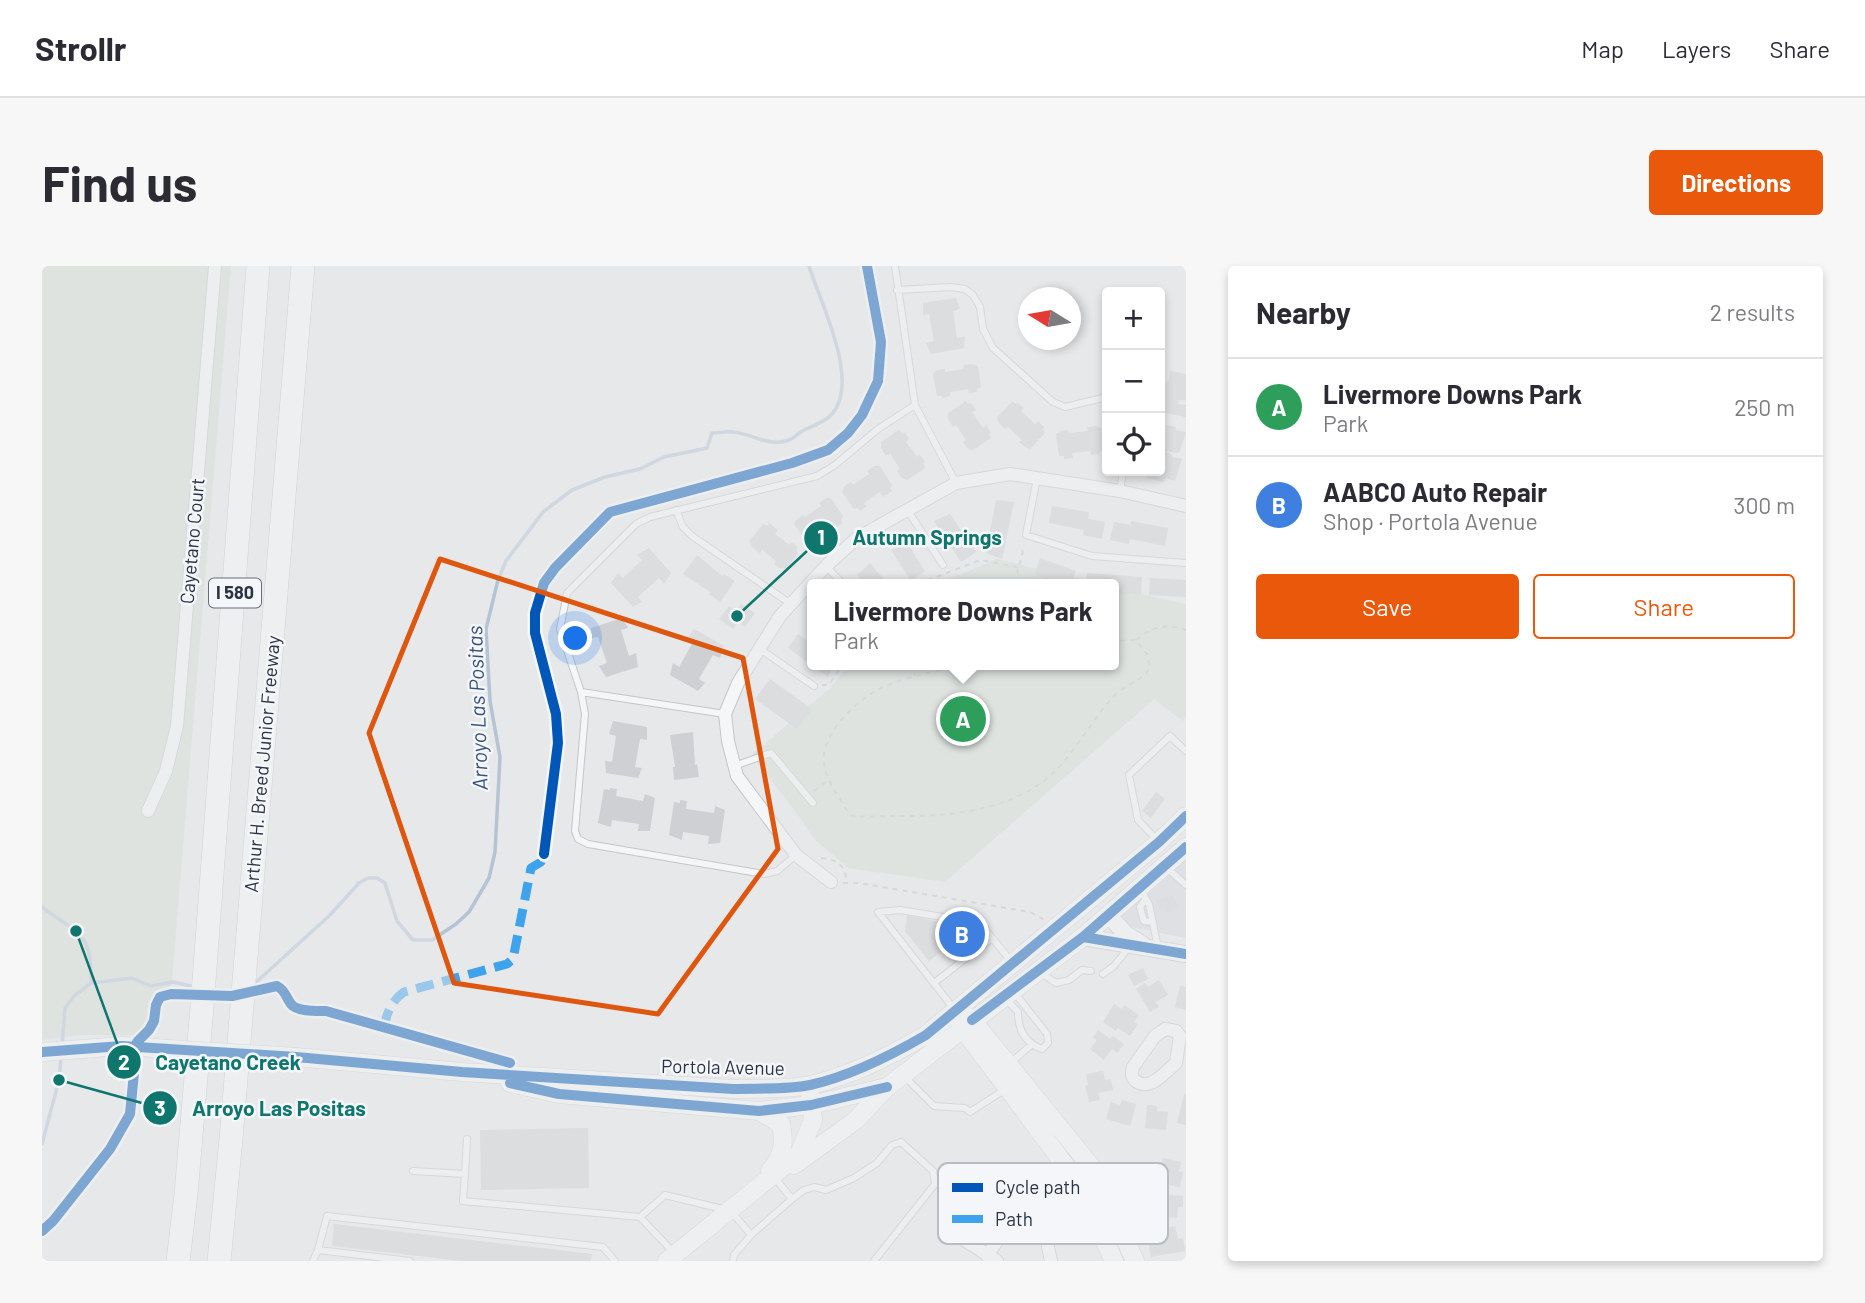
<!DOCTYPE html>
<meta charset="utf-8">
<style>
:root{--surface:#fff;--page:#f7f7f7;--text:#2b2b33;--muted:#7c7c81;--line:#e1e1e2;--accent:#ea580c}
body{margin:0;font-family:Barlow,sans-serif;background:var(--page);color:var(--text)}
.controls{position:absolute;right:21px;top:21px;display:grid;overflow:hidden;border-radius:7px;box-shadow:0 4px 10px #0003}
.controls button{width:63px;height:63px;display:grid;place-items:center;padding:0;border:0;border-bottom:2px solid var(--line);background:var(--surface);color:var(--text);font:35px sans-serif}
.compass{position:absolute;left:976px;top:21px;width:63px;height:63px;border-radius:50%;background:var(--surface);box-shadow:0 4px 10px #0003;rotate:281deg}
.you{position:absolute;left:534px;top:373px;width:24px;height:24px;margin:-18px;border:5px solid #fff;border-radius:50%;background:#1a73e8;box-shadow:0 0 0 10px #1a73e833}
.badge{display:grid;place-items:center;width:46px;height:46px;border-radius:50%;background:var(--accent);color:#fff;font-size:23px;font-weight:700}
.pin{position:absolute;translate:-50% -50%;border:4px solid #fff;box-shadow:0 2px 7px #0006}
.popup{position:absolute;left:765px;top:313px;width:312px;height:91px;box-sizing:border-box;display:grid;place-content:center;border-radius:7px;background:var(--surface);filter:drop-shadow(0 2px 5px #0005);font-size:23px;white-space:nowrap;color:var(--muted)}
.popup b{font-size:26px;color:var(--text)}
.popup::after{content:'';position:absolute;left:50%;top:100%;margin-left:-14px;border:14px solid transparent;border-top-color:var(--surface)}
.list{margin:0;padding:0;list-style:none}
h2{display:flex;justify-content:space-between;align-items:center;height:91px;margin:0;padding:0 28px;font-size:30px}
h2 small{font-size:23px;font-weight:400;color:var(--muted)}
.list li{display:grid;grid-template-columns:46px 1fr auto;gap:21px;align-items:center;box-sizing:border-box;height:98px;padding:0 28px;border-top:2px solid var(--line)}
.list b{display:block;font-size:26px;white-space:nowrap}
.list p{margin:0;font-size:23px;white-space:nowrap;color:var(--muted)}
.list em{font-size:23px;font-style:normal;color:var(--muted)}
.actions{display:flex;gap:14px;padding:21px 28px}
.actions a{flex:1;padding:16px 0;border:2px solid var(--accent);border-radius:7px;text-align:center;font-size:24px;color:var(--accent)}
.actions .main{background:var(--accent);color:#fff}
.icon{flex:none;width:38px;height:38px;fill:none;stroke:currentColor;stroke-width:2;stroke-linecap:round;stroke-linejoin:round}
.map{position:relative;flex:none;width:1144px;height:995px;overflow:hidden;border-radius:7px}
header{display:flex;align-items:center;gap:42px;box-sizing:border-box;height:98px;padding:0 35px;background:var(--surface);border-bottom:2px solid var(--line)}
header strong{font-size:33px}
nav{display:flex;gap:38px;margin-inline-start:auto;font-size:24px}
.intro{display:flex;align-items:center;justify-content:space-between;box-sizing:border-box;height:168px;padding:0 42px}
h1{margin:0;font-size:49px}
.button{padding:18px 32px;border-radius:7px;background:var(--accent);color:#fff;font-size:24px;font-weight:700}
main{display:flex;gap:42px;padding:0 42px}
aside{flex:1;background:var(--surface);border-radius:7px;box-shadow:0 4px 10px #0003}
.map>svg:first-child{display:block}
</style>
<header>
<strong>Strollr</strong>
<nav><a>Map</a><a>Layers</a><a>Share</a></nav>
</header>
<div class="intro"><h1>Find us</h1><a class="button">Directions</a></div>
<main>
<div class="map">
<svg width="1144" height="995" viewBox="0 0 1144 995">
<rect width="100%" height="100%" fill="#e6e8ea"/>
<path fill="#d4d7dd" d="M 1144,590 L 1144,672 L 1085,660 L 1077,652 L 1079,648 Z"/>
<path fill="#d6ded6" d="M 0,0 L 189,0 L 129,725 C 105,727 114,756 97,769 L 40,769 L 0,774 Z
M 955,293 L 1057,318 L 895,318 Z
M 1072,322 L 1144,338 L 1144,451 L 1141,455 L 1112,433 L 903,616 L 806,602 L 773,574 L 759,553 L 710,489 L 787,423 L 807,399 L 1072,399 Z"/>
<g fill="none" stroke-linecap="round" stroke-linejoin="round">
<path stroke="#b4c4d5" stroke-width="3.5" d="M 0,641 C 36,668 51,667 49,717
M 211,719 L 287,650 L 317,617 L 326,612 L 335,612 L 343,617 L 355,655 L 371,674 L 390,674 L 414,658 L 427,646 L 447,612 L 453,586 L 458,491 L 448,435 L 444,363 L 456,314 L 464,295 L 501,246 L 530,224 L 563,211 L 598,203 L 622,191 L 665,182 L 670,167 C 677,167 685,165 692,166 C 710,168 725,180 744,175 C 751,174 756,167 762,164 C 772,159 782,157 790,148 C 819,115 778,36 767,0
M 170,725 L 182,727 L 194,726
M 20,780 L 23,742 L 32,730 L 49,717 L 90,712 L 109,720 L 131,716 L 153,721
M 0,878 L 17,814 L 19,792"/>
</g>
<path fill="#ced0d3" d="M 914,32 L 918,43 L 911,45 L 915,72 L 923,70 L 922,82 L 889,88 L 884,77 L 892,75 L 887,48 L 881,49 L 881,37 Z
M 930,98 L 936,100 L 939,121 L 935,123 L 935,126 L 927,127 L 926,123 L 908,126 L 908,130 L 900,132 L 900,130 L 895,130 L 891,108 L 895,104 L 903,103 L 903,106 L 922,103 L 921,99 Z
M 1128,105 L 1144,108 L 1144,134 L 1133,134 L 1137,135 L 1136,138 L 1144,139 L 1144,151 L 1118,146 L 1122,118 L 1127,113 Z
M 924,135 L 927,138 L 929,137 L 934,144 L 930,146 L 941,162 L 944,159 L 949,167 L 947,168 L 949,172 L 931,184 L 926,183 L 921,176 L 924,174 L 914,159 L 911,161 L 906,153 L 906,147 Z
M 970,136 L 975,138 L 976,137 L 982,142 L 979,145 L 993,158 L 996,155 L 1002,161 L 1001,163 L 1003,167 L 988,183 L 983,181 L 977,176 L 980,174 L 966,161 L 963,163 L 957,157 L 955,151 Z
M 1118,158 L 1134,161 L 1133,164 L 1144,166 L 1137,187 L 1122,185 L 1130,189 L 1130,191 L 1140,193 L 1133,215 L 1123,212 L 1122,216 L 1104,212 L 1106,205 L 1118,205 Z
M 1054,160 L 1059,162 L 1062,184 L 1057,186 L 1058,188 L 1049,189 L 1049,185 L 1030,187 L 1031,192 L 1022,193 L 1022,190 L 1017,190 L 1014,168 L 1019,165 L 1026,164 L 1027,167 L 1046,165 L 1045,161 Z
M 857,164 L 861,168 L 863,166 L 867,173 L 864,176 L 875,191 L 878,189 L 883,196 L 881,197 L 883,202 L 865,214 L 860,212 L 855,205 L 858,203 L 848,187 L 844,190 L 839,182 L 839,176 Z
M 832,200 L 838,200 L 850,219 L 848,222 L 850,225 L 841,231 L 838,226 L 822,237 L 825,240 L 818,245 L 816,242 L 812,243 L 800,226 L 803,220 L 809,216 L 811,219 L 827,208 L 825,205 Z
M 784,232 L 789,232 L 801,250 L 799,254 L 801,257 L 793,262 L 790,258 L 774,268 L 776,272 L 769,276 L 768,274 L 764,275 L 752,258 L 755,253 L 761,249 L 763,251 L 779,240 L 777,237 Z
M 954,234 L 972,236 L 960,293 L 944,287 Z
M 1010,240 L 1047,246 L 1046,253 L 1063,256 L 1060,273 L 1041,269 L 1042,264 L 1007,257 Z
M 908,248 L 934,286 L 919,296 L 892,255 Z
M 1089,255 L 1126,262 L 1123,280 L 1088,273 L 1087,278 L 1068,274 L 1072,256 L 1089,259 Z
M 727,257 L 736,264 L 733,268 L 747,279 L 749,276 L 756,281 L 754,283 L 756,287 L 744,303 L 738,302 L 732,298 L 734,295 L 720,284 L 718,287 L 710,281 L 707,276 L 721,258 L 725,260 Z
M 863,274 L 883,305 L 869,315 L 849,284 Z
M 607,282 L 629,307 L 622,318 L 617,312 L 596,331 L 600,336 L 591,341 L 569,317 L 576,307 L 581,312 L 600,294 L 595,289 Z
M 655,289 L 680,310 L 682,308 L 693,315 L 678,336 L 667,328 L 668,326 L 641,308 Z
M 998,292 L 1034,305 L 1029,318 L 1019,318 L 993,309 Z
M 828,297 L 846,318 L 823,318 L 815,309 Z
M 1045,307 L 1100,311 L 1099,329 L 1072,327 L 1072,318 L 1044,318 Z
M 1108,312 L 1144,314 L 1144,331 L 1107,329 Z
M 699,338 L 713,347 L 703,361 L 696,356 L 691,363 L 677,353 L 687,340 L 694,345 Z
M 580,352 L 586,362 L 579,364 L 587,390 L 594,387 L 596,401 L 564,411 L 557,400 L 565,397 L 556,371 L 550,372 L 549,362 Z
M 652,363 L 682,380 L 678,392 L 671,389 L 657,413 L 663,417 L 656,425 L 628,409 L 631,397 L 637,401 L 650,378 L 644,374 Z
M 756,368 L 771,379 L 771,399 L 792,399 L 786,411 L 746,382 Z
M 728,413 L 770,443 L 755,463 L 713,433 Z
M 571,455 L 605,461 L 605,474 L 598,473 L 593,501 L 600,502 L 596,512 L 564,507 L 563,495 L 570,496 L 574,470 L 567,468 Z
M 651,466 L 653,499 L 655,498 L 657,511 L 632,514 L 631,501 L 633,501 L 628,469 Z
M 568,522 L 575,523 L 574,530 L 601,535 L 603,528 L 613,532 L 608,565 L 596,565 L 597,558 L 570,554 L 569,561 L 556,557 L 562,523 L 568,524 Z
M 1114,526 L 1123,533 L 1109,552 L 1100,545 Z
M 638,534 L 645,535 L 644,543 L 672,547 L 673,540 L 683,544 L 678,577 L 666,578 L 667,570 L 641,566 L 640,574 L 627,569 L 632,536 L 638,537 Z
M 1130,629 L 1136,641 L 1124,647 L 1122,642 L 1118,643 L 1114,635 Z
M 865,649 L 937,664 L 933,677 L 914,674 L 887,695 L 863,665 Z
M 1101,702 L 1106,713 L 1092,720 L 1086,709 Z
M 1117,714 L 1126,729 L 1114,736 L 1117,741 L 1108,746 L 1094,723 L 1103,717 L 1106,721 Z
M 1138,720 L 1144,721 L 1144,744 L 1133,741 Z
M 1072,738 L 1080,743 L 1082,739 L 1097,749 L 1092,756 L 1096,758 L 1088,770 L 1076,762 L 1074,765 L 1061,756 Z
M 1056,764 L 1068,773 L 1071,770 L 1082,778 L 1075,787 L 1070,783 L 1062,794 L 1048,783 L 1055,774 L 1051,771 Z
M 1061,805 L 1063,814 L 1069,813 L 1071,824 L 1056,827 L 1058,834 L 1047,836 L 1043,820 L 1046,819 L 1044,808 Z
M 1142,828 L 1144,828 L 1144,859 L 1135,857 Z
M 1080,834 L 1094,838 L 1088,860 L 1064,853 L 1069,836 L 1078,839 Z
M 1105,839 L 1115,840 L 1115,845 L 1126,846 L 1124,864 L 1103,862 Z
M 546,862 L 547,922 L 439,924 L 438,864 Z
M 1121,892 L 1139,896 L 1137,905 L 1141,906 L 1138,921 L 1116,917 Z
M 1108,927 L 1141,930 L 1141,941 L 1136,941 L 1135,952 L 1117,950 L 1118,936 L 1107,935 Z
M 292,958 L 550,988 L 549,995 L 420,995 L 290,980 Z
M 1133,960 L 1136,973 L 1141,972 L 1143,985 L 1109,991 L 1106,974 L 1117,972 L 1116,963 Z"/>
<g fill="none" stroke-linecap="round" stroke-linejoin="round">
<defs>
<path id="service" d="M 853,0 L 873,139 L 914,217
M 855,24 L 909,21 L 923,23 L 931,29 L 938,41 L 941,63 L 951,82 L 1011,136 L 1023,141 L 1065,131
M 995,212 L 984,269 L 1050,290 L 1144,297
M 1078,225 L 1081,205
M 634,244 L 641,261 L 650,270 L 749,338
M 866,245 L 901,299
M 784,300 L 801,318
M 718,383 L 772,420
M 539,426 L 543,448 L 533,565 L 536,573 L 546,578 L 722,608 L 735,605 L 754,589
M 683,448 L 539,426 L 518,363 L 525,327 L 594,258 L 608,251 L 775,210 L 793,199 L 836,163 L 873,139
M 692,500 L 729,487 L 771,537
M 1115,574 L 1096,554 L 1087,509 L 1128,470 L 1144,485
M 1124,601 L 1144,619
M 1098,623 L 1107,638 L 1116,682
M 1104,633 L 1098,641 L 1102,655 L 1111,656
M 998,706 L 1014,717 L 1027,714 L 1040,704 L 1049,705
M 1061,708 L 1072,700 L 1088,680
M 892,717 L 950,672
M 963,732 L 976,746 C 976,764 983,777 1000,783 L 1006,777 L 1005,768 L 972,726
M 912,743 L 836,646 L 858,644 L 938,657 L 969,695
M 967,798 L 989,779
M 863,811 L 892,840 L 923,842 L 928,846 L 964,823
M 371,905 L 423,908 L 421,935 L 598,951
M 423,908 L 425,873
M 733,912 L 750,933 L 762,924 L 772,921 L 784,924 L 812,912 L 835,897 L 850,879 L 859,876 L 891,905 L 893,918 L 832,995
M 709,969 L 750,933
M 276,984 L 368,995
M 632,987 L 598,951 L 623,929 L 689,945 L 709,969 L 692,989 L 691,995
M 271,995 L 276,984 L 285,950 L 561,981 L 573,995"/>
<path id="minor" d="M 106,545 L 124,505 L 135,460 L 173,0
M 789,616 L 754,589 L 695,510 L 686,475 L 683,448 L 696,417 L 738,350 L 784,300 L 815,272 L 914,217 L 968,208 L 1078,225 L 1144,240
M 1123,763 L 1134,765 L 1138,770 L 1134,797 C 1124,805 1109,825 1095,816 C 1089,812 1089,807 1091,801 L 1113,770 Z
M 907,964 L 955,995
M 945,990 L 980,938 L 1005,976 L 1009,995"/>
<path id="tertiary" d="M 1066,649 L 1084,668 L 1101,679
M 1041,671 L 1144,688"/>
<path id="secondary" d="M 921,748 L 930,754 L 1052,904 L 1093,995
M 918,755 L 921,763 L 1023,899 L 1043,931 L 1072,995
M 254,791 L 420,806 L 691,823 C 716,822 743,824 768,819 C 809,810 848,790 884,769 L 1117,576 L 1144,550
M 468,817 L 517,828 L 717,845 L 769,839 L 845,821 L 1041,671 L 1144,581
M 717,845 L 739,858 C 743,877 741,890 728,905
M 752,899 L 814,854 L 845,821
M 625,995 L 757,888 L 771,854 L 768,829"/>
<path id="motorway" d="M 136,995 L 144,928 L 160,741 L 216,0
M 177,995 L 189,873 L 261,0"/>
</defs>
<use href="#service" stroke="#c4c6c8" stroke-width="8"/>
<use href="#minor" stroke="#c4c6c8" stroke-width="14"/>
<use href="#tertiary" stroke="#c4c6c8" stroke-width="18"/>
<use href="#secondary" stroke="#c4c6c8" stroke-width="19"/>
<use href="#motorway" stroke="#b8bbbf" stroke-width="24"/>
<path stroke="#c5c6ca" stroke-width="2" stroke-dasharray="5 5" stroke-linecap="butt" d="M 876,318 L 938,294 L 975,301
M 977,318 L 975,301 L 978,297 L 982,279
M 1094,374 C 1111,360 1124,357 1144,364
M 867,399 L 873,410
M 918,399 C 892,406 863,411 839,422 C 815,434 779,467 782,496 C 783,514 799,534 808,549 C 822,552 837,550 851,550 C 908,551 978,545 1019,499 C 1038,477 1052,452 1071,431 C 1082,419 1099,416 1108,402 L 1105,388 L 1094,374 L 1072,375
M 780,419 L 787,419 L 800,399
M 772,525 L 787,514
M 779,592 C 795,594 804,598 804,616
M 801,617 L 817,617 L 988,646 L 1001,653"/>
<use href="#service" stroke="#f5f6f7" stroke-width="6"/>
<use href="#minor" stroke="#f5f6f7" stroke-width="12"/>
<use href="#tertiary" stroke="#f5f6f7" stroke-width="16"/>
<use href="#secondary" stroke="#f8f8f8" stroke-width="18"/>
<use href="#motorway" stroke="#f8f8f8" stroke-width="23"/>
<defs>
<path id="secondary-bridge" d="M 0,786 L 80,780 L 254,791"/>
</defs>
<use href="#secondary-bridge" stroke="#c4c6c8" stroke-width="19" stroke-linecap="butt"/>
<use href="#secondary-bridge" stroke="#f8f8f8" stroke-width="18"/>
<path stroke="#3ea3ec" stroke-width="9" stroke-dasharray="18 9" stroke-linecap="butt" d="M 342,761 C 345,747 349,735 362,726 L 465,698 L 471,693 L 489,602 L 499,596 L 502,588"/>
<defs>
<path id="cycleway" d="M 502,588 L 516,477 L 514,448 L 493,367 L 493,347 L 502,317 L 513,302 L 568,246 L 750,197 L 786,184 L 806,167 L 820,149 L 836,115 L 839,76 L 825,0
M 1041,671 L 1144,688
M 930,754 L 1041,671 L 1144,581
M 0,786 L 80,780 L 254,791 L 420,806 L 691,823 C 716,822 743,824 768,819 C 809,810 848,790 884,769 L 1117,576 L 1144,550
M 468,817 L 517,828 L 717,845 L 769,839 L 845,821
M 0,965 L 11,955 L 68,883 L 88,848 L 95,776 L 107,764 L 112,755 L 114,739 L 118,731 L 129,728 L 190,730 L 235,720 C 244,725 243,730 249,738 C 255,746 275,745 284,745 L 468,797"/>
</defs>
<use href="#cycleway" stroke="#f4f6f9" stroke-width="15"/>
<use href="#cycleway" stroke="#0057b8" stroke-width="10"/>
</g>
<path d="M0 0H1144V995H0ZM 398,293 L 701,392 L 736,583 L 616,748 L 412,717 L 327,467 Z" fill="#e6e8ea" fill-opacity=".55" fill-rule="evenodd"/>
<path fill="none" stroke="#df570f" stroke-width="5" stroke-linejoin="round" d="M 398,293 L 701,392 L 736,583 L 616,748 L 412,717 L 327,467 Z"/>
<g text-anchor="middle" stroke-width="5" stroke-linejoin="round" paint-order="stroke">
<rect fill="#f4f6f9" stroke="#676e7b" stroke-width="2" x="167" y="312.5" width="52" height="29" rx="5"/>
<g font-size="18" font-weight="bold" fill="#2b3445">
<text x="193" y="333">I 580</text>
</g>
<g font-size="19" fill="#2b3445" stroke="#f4f6f9">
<text transform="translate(150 275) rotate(-85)" y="7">Cayetano Court</text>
<text transform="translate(220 498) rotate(-85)" y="7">Arthur H. Breed Junior Freeway</text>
<text transform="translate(681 801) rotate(1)" y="7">Portola Avenue</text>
</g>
<g font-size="21" font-style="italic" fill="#34527a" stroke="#f4f6f9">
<text transform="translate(436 442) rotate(-92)" y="7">Arroyo Las Positas</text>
</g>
</g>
<rect x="896" y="897" width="230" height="81" rx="10" fill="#f4f6f9" stroke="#b8bcc3" stroke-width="2"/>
<rect x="910" y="917" width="31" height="9" fill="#0057b8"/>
<rect x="910" y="949" width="31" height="8" fill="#3ea3ec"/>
<g font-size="19" fill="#2b3445">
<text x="953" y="928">Cycle path</text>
<text x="953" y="960">Path</text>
</g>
<path fill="none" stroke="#0f766e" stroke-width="2.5" d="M695 350L779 272M34 665L82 796M17 814L118 842"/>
<g fill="#0f766e" stroke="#f4f6f9" stroke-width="2.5">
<circle cx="695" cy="350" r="7"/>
<circle cx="34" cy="665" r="7"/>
<circle cx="17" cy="814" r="7"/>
<circle cx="779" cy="272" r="18"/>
<circle cx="82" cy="796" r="18"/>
<circle cx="118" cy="842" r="18"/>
</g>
<g font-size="21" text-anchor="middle" font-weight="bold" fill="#fff">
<text x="779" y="279">1</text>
<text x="82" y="804">2</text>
<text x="118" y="850">3</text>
</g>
<g font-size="21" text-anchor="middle" font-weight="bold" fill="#0f766e" stroke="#f4f6f9" stroke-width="5" stroke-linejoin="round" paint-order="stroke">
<text x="885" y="279">Autumn Springs</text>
<text x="186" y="804">Cayetano Creek</text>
<text x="237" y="850">Arroyo Las Positas</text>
</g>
</svg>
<div class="controls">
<button>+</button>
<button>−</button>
<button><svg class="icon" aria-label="locate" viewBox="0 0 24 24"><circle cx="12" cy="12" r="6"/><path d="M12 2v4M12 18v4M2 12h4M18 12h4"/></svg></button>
</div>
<svg class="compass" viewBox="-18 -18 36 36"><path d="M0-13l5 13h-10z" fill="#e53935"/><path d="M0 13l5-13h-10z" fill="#7c7c81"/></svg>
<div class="you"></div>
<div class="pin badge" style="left:921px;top:453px;background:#2e9e5b">A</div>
<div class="popup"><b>Livermore Downs Park</b>Park</div>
<div class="pin badge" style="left:920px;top:668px;background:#3f7fe0">B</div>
</div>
<aside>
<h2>Nearby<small>2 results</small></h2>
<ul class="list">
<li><span class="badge" style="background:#2e9e5b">A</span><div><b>Livermore Downs Park</b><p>Park</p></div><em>250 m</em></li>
<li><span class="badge" style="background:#3f7fe0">B</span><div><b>AABCO Auto Repair</b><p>Shop · Portola Avenue</p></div><em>300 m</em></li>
</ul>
<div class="actions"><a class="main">Save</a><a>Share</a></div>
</aside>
</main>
